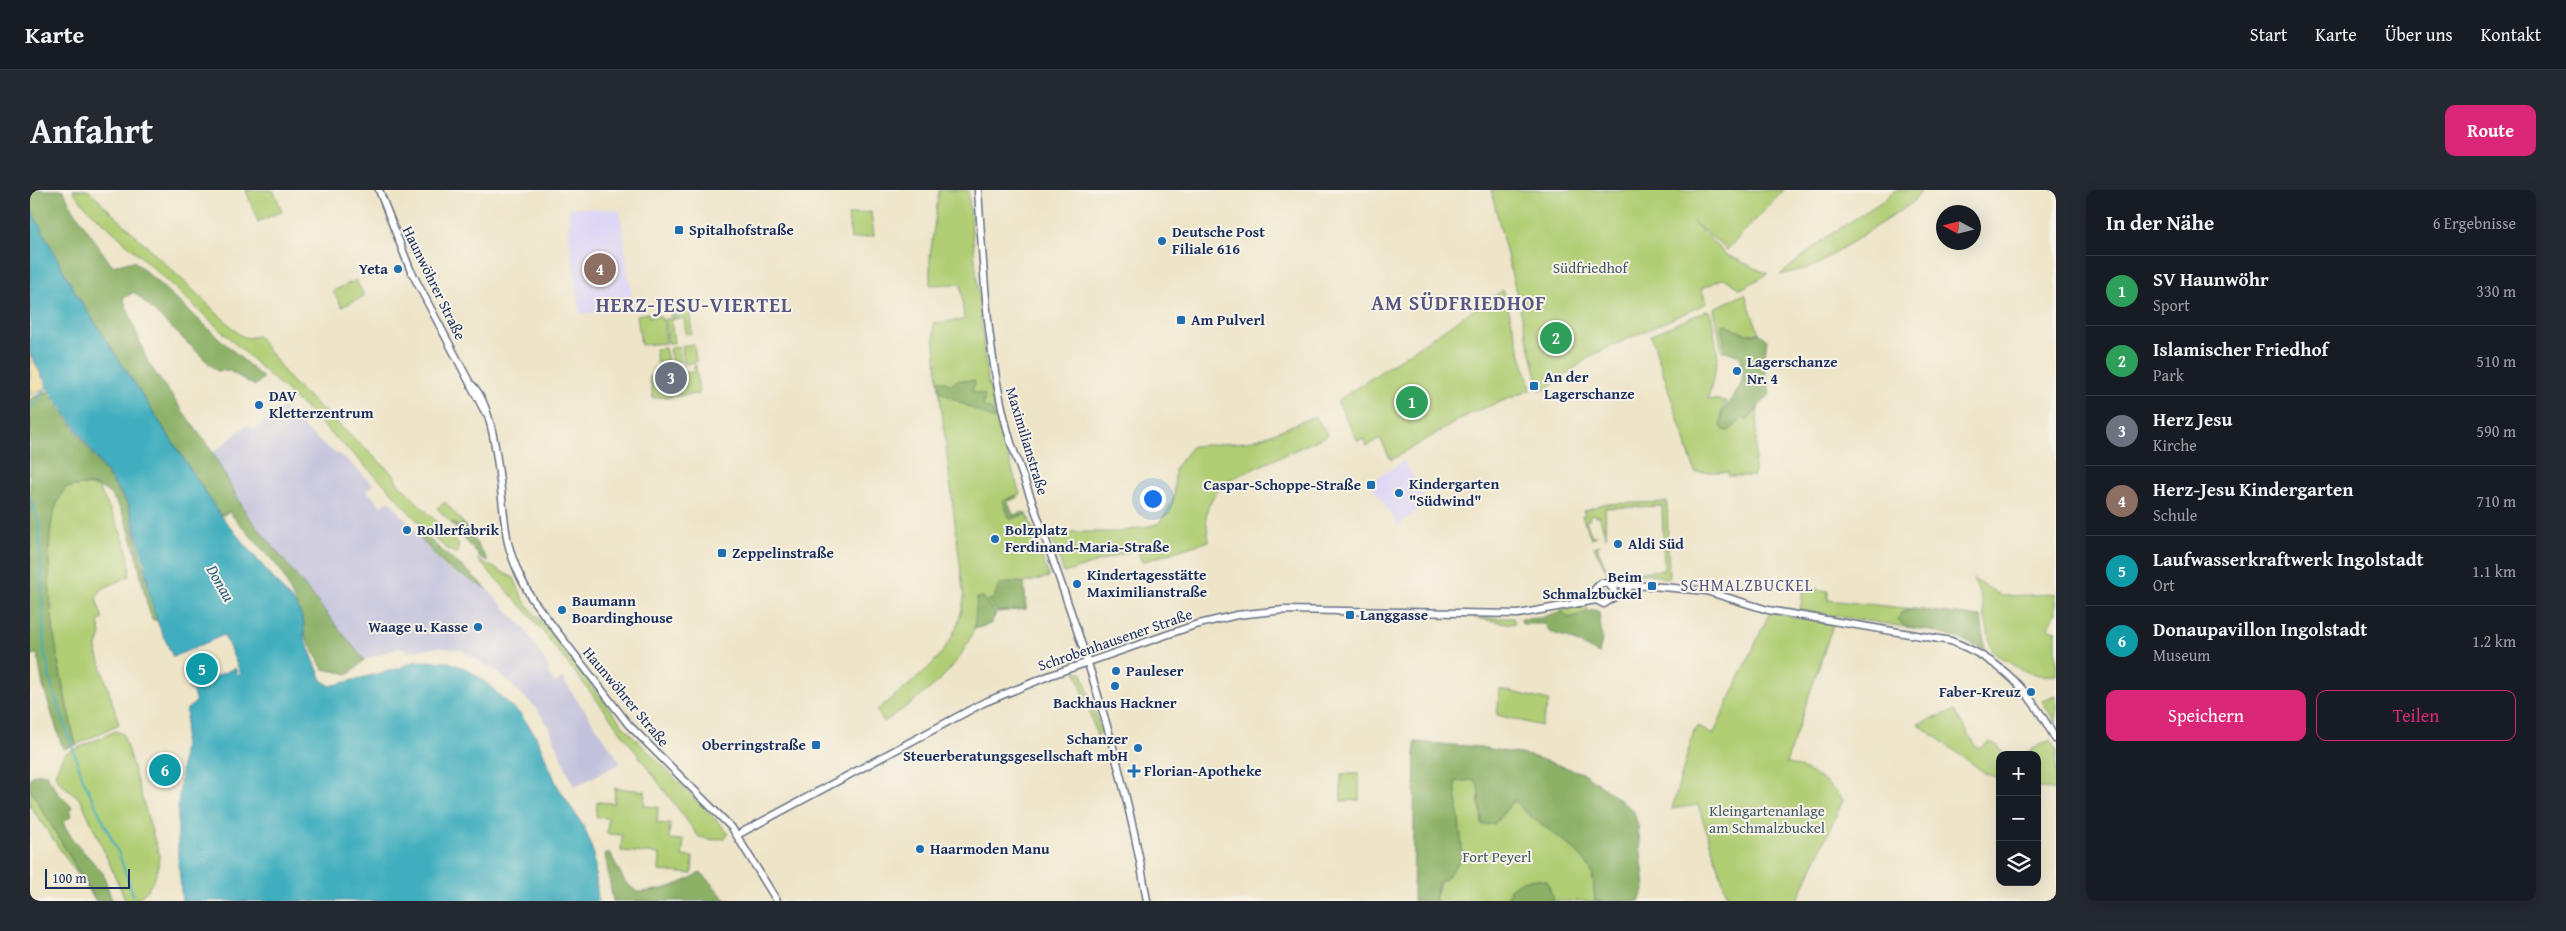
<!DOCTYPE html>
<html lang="de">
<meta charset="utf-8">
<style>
:root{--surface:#171b24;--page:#242831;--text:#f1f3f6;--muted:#9ea1a6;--line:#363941;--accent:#db2777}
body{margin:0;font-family:"Gentium Book Plus",serif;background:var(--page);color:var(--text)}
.controls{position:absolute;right:15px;bottom:15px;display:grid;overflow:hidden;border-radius:10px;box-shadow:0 5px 20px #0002}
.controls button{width:45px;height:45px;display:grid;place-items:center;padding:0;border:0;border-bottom:1px solid var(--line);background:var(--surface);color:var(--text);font:25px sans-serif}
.compass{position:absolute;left:1906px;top:15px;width:45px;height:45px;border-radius:50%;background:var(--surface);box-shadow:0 5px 20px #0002;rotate:277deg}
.scale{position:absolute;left:15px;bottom:12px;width:85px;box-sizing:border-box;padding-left:5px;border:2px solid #1b2f5e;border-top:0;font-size:14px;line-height:18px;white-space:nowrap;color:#1b2f5e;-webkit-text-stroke:4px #f7f3e8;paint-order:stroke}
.you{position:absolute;left:1122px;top:308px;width:18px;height:18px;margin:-12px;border:4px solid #fff;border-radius:50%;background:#1a73e8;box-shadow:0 0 0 8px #1a73e833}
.badge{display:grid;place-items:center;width:32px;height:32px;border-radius:50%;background:var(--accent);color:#fff;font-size:16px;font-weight:700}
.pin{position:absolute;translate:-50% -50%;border:2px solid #fff;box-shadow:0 1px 5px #0006}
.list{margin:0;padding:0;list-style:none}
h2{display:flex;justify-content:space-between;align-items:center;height:65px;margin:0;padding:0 20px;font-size:21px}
h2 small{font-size:16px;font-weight:400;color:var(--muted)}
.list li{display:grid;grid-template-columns:32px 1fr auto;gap:15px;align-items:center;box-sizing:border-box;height:70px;padding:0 20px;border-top:1px solid var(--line)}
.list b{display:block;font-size:19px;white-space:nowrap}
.list p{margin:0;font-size:16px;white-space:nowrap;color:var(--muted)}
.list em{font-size:16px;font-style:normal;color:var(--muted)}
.actions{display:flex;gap:10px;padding:15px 20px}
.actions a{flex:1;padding:11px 0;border:1px solid var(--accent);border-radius:10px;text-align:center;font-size:18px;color:var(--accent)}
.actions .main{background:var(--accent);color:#fff}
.icon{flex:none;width:28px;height:28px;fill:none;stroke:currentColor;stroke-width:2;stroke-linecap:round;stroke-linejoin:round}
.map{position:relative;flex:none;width:2026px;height:711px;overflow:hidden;border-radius:10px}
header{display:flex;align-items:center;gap:30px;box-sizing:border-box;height:70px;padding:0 25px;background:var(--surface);border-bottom:1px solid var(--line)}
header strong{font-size:24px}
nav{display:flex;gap:28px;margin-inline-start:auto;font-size:18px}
.intro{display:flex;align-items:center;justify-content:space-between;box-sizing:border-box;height:120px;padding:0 30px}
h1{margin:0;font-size:35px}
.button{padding:12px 22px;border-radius:10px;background:var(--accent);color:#fff;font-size:18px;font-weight:700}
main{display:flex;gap:30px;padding:0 30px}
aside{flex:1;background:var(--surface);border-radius:10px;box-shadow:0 5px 20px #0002}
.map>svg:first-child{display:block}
</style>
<header>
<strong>Karte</strong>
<nav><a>Start</a><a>Karte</a><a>Über uns</a><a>Kontakt</a></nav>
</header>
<div class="intro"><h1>Anfahrt</h1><a class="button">Route</a></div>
<main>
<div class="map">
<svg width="2026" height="711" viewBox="0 0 2026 711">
<rect width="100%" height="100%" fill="#f7f3e8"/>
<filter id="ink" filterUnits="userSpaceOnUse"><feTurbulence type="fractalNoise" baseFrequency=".02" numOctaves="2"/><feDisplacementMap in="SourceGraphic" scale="10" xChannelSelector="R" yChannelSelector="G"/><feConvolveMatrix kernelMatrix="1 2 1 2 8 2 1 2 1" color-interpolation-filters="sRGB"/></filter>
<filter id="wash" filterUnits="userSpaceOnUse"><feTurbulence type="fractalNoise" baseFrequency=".0096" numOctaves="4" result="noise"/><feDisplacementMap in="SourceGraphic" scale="20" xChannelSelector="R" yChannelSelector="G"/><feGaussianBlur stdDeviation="1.12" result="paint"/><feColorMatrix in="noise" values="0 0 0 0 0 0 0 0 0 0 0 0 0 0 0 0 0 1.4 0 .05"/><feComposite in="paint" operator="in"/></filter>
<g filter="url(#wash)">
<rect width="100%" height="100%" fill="#eee5c9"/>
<path fill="#ddd5f6" d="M 540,17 L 590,20 L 603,118 L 550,124 L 538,40 Z
M 1374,270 L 1397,312 L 1368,336 L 1340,293 Z"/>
<path fill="#c2c1dc" d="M 252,217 L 292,254 L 316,269 L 343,294 L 337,301 L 351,316 L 359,310 L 414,377 L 459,401 L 495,439 L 519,478 L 518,483 L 525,493 L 532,488 L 591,573 L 544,597 L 519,537 L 507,519 L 468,482 L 431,460 L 408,457 L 377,462 L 377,458 L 368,458 L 334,470 L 216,323 L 183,263 L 217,235 L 225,240 L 236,229 L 239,232 Z"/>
<path fill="#b1ce75" stroke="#667e6a" d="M 42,0 L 58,0 L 210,145 L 217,148 L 228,146 L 261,191 L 364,285 L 367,292 L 428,353 L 428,363 C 415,366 367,307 355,295 C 257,200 156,108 55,16 Z
M 216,0 L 243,0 L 252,21 L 228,32 Z
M 909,0 L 938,0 L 957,187 L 971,245 L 990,304 L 973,311 L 980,329 L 997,324 L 1019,387 L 994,393 L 996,419 L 967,422 L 960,434 L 944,439 C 926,485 893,505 854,532 L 847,520 C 889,486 926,465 934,408 L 908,190 L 903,133 L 934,130 L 931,94 L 900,95 L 900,66 Z
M 1461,0 L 1754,0 L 1697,60 L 1662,31 L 1695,64 L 1738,84 L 1711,99 L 1694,88 L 1671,99 L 1677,113 L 1562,165 L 1517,199 L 1510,200 Z
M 1865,0 L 1891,0 L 1882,13 L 1785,76 L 1750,85 L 1795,48 L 1854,10 Z
M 841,22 L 844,46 L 821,49 L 818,25 Z
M 326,90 L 334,106 L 312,117 L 303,101 Z
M 1473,100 L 1501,200 L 1441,223 L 1361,270 L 1350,248 L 1337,256 L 1333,249 L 1328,251 L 1307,211 Z
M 1715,104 L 1729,143 C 1715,145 1708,143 1697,134 L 1691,139 L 1695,150 L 1695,161 L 1692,161 L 1684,118 Z
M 659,119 L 662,143 L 656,144 L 654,128 L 645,129 L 644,120 Z
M 641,120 L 644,129 L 641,130 L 644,153 L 638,153 L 635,129 L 640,129 Z
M 1678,120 L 1681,122 L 1688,167 L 1678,209 L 1696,211 L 1691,224 L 1699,241 L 1713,228 L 1716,231 L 1728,217 L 1724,286 L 1698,286 L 1698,282 L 1665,282 L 1621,145 Z
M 618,123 L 619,127 L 630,126 L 630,129 L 633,129 L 636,153 L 611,155 L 607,125 Z
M 664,154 L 666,172 L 654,174 L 652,156 Z
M 649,156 L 651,171 L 642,172 L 639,159 Z
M 635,158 L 638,170 L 627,173 L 625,159 Z
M 664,175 L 666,175 L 669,204 L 623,208 L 620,187 L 629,186 L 630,199 L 642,200 L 655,196 L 652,183 L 664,182 Z
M 1285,226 L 1298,245 L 1197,291 L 1184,305 L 1178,317 L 1176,328 L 1179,351 L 1112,372 L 1107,359 L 1034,383 L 1021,347 L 1042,342 L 1090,342 L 1128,334 L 1137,322 L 1144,307 L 1145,278 L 1162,256 L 1216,252 L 1239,245 Z
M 52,295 L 68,297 C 80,320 104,360 99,386 L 72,399 L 66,408 L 73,429 L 68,432 L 71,444 L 66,459 L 89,534 L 46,555 C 32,496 20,440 19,380 C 19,361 19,341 24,322 C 26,314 31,305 35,298 Z
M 415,312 L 433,333 L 428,337 L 424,332 L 421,333 L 407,318 Z
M 1637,312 L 1639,389 L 1620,384 L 1605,384 L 1605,382 L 1634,380 L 1632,316 L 1575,318 L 1576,347 L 1569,325 L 1565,327 L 1564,323 L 1559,326 L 1560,329 L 1556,331 L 1562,346 L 1566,346 L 1561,348 L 1552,326 L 1555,325 L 1553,321 L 1573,314 Z
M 1570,355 L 1567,357 L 1577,380 L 1579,380 L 1582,384 L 1603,382 L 1603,384 L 1580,387 L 1564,357 Z
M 447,369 L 484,388 L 493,409 L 595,538 L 692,636 L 698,643 L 695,648 L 683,650 L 669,647 L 573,518 L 498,423 Z
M 1943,389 L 1972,406 L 2026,404 L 2026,423 L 2019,436 L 2021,440 L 2026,441 L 2026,485 C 1998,488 1985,476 1962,461 L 1950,404 Z
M1567 403a6 6 0 1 1 12 0a6 6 0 1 1-12 0Z
M 1774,397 L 1798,401 L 1798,410 L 1884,419 L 1871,423 L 1868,429 L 1875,437 L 1770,420 Z
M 1555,414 L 1559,422 L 1538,428 L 1531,421 Z
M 1740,422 L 1803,435 L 1756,573 C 1783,581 1795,590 1813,610 L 1767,711 L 1699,711 L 1668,615 L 1642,619 L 1664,540 L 1669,536 L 1683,545 Z
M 1444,428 L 1483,428 L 1485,433 L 1484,434 Z
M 1046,481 L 1052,483 L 1071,541 L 1067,546 Z
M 1470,499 L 1519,511 L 1511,536 L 1467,525 Z
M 2026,506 L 2026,533 L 2012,511 Z
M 1924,521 L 1948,559 L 1960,552 L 1968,556 L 1973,565 L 1970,565 L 1970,589 L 1955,583 L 1888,534 Z
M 86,541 L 93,544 L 129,665 C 129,684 118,711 96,711 L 52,612 C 43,600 31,598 25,584 L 34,564 Z
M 2020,550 L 2026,559 L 2026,601 L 2007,597 L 2007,565 L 1991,565 Z
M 1311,584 L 1329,584 L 1329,610 L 1311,611 Z
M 1436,590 L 1444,590 L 1448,594 L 1449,615 L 1464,634 L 1484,610 C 1506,637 1544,650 1561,681 C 1564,685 1564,704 1565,711 L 1524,711 L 1517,691 L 1476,709 L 1477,711 L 1405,711 L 1427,624 L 1425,591 Z
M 585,598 L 615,601 L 614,616 L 628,617 L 627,633 L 640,634 L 639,649 L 654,650 L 652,666 L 663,667 L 662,684 L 629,681 L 630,664 L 591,661 L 592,645 L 577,644 L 578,628 L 566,627 L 567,612 L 584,613 Z
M 0,599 L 66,711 L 0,616 Z"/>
<path fill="#8cb166" stroke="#547062" d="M 0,0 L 33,0 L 43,19 L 82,76 L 104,71 L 233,188 L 225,196 L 198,180 L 187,181 L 104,102 L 93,108 L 118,173 L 183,263 L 216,323 L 334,470 L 319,484 L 293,479 L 273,442 L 274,432 L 250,379 L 199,322 L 191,326 L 46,104 L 0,18 Z
M 1697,134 C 1708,143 1715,145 1729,143 L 1737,149 L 1734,174 L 1740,204 L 1716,231 L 1713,228 L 1699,241 L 1694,240 L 1690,235 C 1692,204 1722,206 1710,166 L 1695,161 C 1695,156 1691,139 1692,135 Z
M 908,190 L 921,194 L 928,190 L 945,191 L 942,201 L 955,205 L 953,216 L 962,220 L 965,230 L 910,202 Z
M 18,201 L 98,315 L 127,431 L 122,429 C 109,396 104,311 69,297 C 59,293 45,296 35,298 C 31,305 26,314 24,322 C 19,341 19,361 19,380 C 20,440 32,496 46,555 L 33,559 L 13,496 L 7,463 L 0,467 L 0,209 Z
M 987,305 L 988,308 L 978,311 L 983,325 L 993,322 L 997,324 L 980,329 L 973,311 Z
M 424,332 L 428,337 L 433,333 L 458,371 L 450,367 L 421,333 Z
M 394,344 C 414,365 438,379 458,400 L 415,376 L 391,349 Z
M 990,392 L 994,393 L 996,419 L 967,422 L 958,410 L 964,409 L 969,394 Z
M 953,407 L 965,424 L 960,434 L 944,439 L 947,408 Z
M 1884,419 L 1951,427 L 1955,460 C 1928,447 1904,440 1875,437 L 1868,429 L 1871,423 Z
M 1564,420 L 1569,422 L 1572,449 L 1569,464 L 1538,448 L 1520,442 L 1515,434 L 1492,434 L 1491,429 L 1511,428 L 1531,421 L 1539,428 Z
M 1385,552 L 1449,557 L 1501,566 L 1555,584 L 1603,620 L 1608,636 L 1615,698 L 1609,711 L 1565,711 C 1564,704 1564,686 1561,681 C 1544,650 1506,636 1484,610 L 1464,634 L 1452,635 L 1448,595 L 1444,590 L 1425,592 L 1433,667 L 1415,689 L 1408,693 L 1405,711 L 1383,711 Z
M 5,584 L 16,584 L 28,603 L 43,618 L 39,620 L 41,626 L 33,633 L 43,650 L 73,683 L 82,711 L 66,711 L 0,599 L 0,588 Z
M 580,663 L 595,692 L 607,702 C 632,701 651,695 671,682 L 697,711 L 583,711 L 575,664 Z
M 1504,689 L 1517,691 L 1524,711 L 1477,711 L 1480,699 L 1491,691 Z"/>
<path fill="#eeda9e" stroke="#84847e" d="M 0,163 L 18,198 L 0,205 Z"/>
<path fill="#41aebe" stroke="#2e6e8e" d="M 0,18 L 46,104 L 191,326 L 268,418 L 274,433 L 274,447 L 292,490 L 300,496 L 370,478 L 385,471 L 419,472 L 437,479 L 454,491 L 491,525 L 506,546 L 527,595 L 555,639 L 564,665 L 568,711 L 152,711 L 148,666 L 148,617 L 157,519 L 166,512 L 162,500 L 158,498 L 205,478 L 208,485 L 211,484 L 194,445 L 143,467 L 129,436 L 121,411 L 115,374 L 99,315 L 18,198 L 0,163 Z"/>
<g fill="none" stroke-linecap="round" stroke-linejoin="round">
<path stroke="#41aebe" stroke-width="2" d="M 0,220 L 18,195
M 0,307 L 9,333 L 14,460 L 22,497 L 53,589 L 89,664 L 103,705"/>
</g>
</g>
<g filter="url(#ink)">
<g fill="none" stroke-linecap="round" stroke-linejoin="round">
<defs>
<path id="tertiary" d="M 349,0 L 380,79 L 455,222
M 948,0 C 954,85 957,171 981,253 C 1035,403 1092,554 1117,711
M 442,195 C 469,221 470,314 478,353 C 483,374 492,391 502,409 L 598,534 L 702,638 L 747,711
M 1581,395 L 1622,396 L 1676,401 L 1738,420 L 1921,451 C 1973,471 2000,501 2026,550
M 1584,407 L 1584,401 L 1579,394 L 1571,393 L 1565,399 L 1566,410 L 1574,414 L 1601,396
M 1545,412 L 1564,401
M 707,645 L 953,513 L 1021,485 L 1165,435 L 1207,425 L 1254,420 L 1488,424 L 1566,410"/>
</defs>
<use href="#tertiary" stroke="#656f83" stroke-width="9"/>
<use href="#tertiary" stroke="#fff" stroke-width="6"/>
</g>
</g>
<g fill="#1f6fb2" stroke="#f7f3e8" stroke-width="2">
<rect x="644" y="35" width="10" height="10" rx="2.5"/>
<circle cx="1132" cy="51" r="5"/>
<circle cx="368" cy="79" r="5"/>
<rect x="1146" y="125" width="10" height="10" rx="2.5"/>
<circle cx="1707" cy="181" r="5"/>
<rect x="1499" y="191" width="10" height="10" rx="2.5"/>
<circle cx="229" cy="215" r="5"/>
<rect x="1336" y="290" width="10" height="10" rx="2.5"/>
<circle cx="1369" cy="303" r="5"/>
<circle cx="377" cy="340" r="5"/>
<circle cx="965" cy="349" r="5"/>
<circle cx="1588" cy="354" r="5"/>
<rect x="687" y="358" width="10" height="10" rx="2.5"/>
<circle cx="1047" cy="394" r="5"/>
<rect x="1617" y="391" width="10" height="10" rx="2.5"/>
<circle cx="532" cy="420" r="5"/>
<rect x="1315" y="420" width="10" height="10" rx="2.5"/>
<circle cx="448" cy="437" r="5"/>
<circle cx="1086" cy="481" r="5"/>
<circle cx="1085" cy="496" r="5"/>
<circle cx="2001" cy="502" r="5"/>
<rect x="781" y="550" width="10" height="10" rx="2.5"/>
<circle cx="1108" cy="558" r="5"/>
<path d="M1101.5 573.5h5v5h5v5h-5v5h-5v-5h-5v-5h5z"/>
<circle cx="890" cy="659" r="5"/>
</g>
<g text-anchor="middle" stroke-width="4" stroke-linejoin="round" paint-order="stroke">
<g font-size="15" font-weight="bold" fill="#1b2f5e" stroke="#f7f3e8" text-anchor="start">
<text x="659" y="45">Spitalhofstraße</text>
<text x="1142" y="47">Deutsche Post<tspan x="1142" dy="17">Filiale 616</tspan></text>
<text x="358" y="84" text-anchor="end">Yeta</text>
<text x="1161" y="135">Am Pulverl</text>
<text x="1717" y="177">Lagerschanze<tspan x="1717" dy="17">Nr. 4</tspan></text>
<text x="1514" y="192">An der<tspan x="1514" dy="17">Lagerschanze</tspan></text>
<text x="239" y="211">DAV<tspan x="239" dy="17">Kletterzentrum</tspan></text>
<text x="1379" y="299">Kindergarten<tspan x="1379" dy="17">"Südwind"</tspan></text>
<text x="1331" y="300" text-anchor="end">Caspar-Schoppe-Straße</text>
<text x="387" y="345">Rollerfabrik</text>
<text x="975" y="345">Bolzplatz<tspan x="975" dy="17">Ferdinand-Maria-Straße</tspan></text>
<text x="1598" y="359">Aldi Süd</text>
<text x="702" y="368">Zeppelinstraße</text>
<text x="1057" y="390">Kindertagesstätte<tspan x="1057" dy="17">Maximilianstraße</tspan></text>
<text x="1612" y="392" text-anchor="end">Beim<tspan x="1612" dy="17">Schmalzbuckel</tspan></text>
<text x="542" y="416">Baumann<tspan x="542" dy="17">Boardinghouse</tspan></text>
<text x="1330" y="430">Langgasse</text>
<text x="438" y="442" text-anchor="end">Waage u. Kasse</text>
<text x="1096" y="486">Pauleser</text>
<text x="1991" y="507" text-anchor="end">Faber-Kreuz</text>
<text x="1085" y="518" text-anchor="middle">Backhaus Hackner</text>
<text x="1098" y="554" text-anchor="end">Schanzer<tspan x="1098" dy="17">Steuerberatungsgesellschaft mbH</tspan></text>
<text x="776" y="560" text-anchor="end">Oberringstraße</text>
<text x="1114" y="586">Florian-Apotheke</text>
<text x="900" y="664">Haarmoden Manu</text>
</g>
<g font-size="15" fill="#405764" stroke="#f7f3e8">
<text x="1560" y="83">Südfriedhof</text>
<text x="1737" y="626">Kleingartenanlage<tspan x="1737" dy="17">am Schmalzbuckel</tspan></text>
<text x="1467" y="672">Fort Peyerl</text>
</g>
<g font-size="15" fill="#1b2f5e" stroke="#f7f3e8">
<text transform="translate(404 93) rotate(64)" y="5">Haunwöhrer Straße</text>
<text transform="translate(997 251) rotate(73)" y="5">Maximilianstraße</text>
<text transform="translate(1085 450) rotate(-19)" y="5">Schrobenhausener Straße</text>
<text transform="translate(596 507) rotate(50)" y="5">Haunwöhrer Straße</text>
</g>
<g font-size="16" font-style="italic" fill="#285b80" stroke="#f7f3e8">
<text transform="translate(191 393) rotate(60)" y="6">Donau</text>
</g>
<g font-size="16" letter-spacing="1" fill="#565782" stroke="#f7f3e8">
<text x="1717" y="401">SCHMALZBUCKEL</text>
</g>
<g font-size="20" font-weight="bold" letter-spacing="1" fill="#565782" stroke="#f7f3e8">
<text x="1429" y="120">AM SÜDFRIEDHOF</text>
<text x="664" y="122">HERZ-JESU-VIERTEL</text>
</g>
</g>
</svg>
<div class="controls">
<button>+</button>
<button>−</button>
<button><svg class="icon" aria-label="layers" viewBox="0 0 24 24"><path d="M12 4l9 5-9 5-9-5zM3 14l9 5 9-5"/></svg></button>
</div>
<svg class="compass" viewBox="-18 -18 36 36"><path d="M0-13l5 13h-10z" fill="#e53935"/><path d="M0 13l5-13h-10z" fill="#9ea1a6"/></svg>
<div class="scale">100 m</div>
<div class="you"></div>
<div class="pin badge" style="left:1382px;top:212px;background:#2e9e5b">1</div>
<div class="pin badge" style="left:1526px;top:148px;background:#2e9e5b">2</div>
<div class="pin badge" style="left:641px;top:188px;background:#6b7280">3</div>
<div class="pin badge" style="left:570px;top:79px;background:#8d6e63">4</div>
<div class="pin badge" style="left:172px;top:479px;background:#0f9aa8">5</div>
<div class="pin badge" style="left:135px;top:580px;background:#0f9aa8">6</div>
</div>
<aside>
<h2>In der Nähe<small>6 Ergebnisse</small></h2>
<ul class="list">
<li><span class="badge" style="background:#2e9e5b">1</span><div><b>SV Haunwöhr</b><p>Sport</p></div><em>330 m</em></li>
<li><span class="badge" style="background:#2e9e5b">2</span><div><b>Islamischer Friedhof</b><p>Park</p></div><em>510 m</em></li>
<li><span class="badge" style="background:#6b7280">3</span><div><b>Herz Jesu</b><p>Kirche</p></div><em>590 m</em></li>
<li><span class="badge" style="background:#8d6e63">4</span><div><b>Herz-Jesu Kindergarten</b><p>Schule</p></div><em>710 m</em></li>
<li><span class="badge" style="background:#0f9aa8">5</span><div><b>Laufwasserkraftwerk Ingolstadt</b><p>Ort</p></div><em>1.1 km</em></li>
<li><span class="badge" style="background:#0f9aa8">6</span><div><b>Donaupavillon Ingolstadt</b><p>Museum</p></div><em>1.2 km</em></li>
</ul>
<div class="actions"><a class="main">Speichern</a><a>Teilen</a></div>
</aside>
</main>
